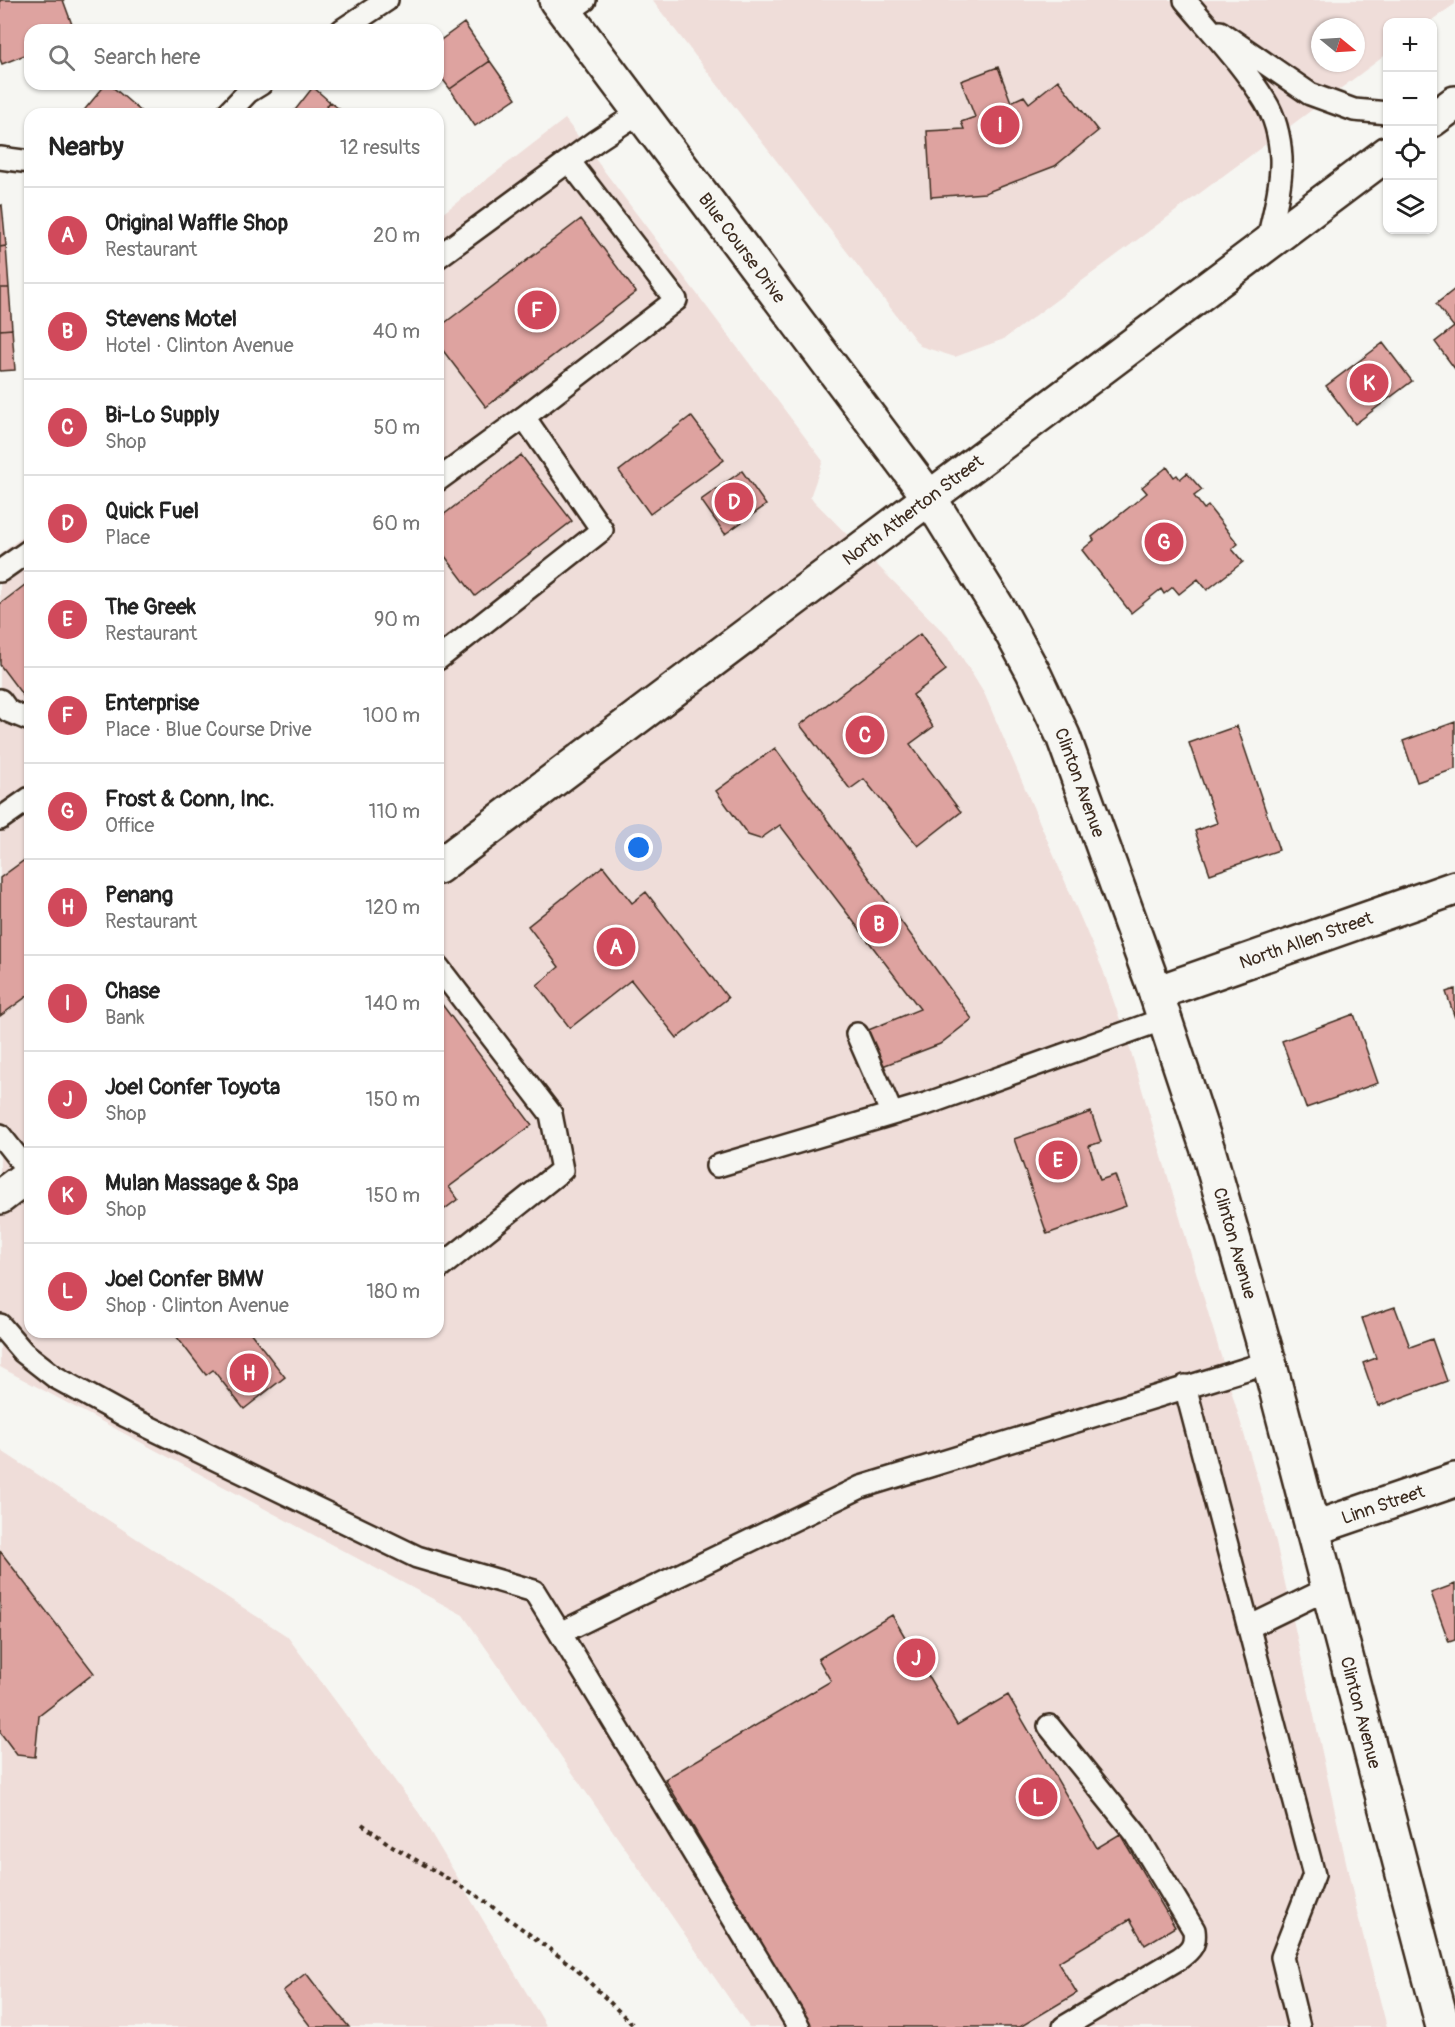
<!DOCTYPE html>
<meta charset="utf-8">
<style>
:root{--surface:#fff;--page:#f6f6f6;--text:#222;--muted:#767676;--line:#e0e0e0;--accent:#d1495b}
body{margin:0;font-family:Pangolin,sans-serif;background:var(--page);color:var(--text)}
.controls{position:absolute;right:18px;top:18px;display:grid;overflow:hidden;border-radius:12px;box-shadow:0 2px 4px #0004}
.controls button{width:54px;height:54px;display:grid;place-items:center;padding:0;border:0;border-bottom:2px solid var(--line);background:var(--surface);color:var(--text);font:30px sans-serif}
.compass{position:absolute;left:1311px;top:18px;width:54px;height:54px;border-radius:50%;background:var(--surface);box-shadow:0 2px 4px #0004;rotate:108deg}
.you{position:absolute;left:639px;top:848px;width:21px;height:21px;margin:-15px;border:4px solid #fff;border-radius:50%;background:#1a73e8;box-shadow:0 0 0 9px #1a73e833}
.badge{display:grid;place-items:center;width:39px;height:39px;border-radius:50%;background:var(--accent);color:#fff;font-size:20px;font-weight:700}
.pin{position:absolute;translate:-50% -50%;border:3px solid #fff;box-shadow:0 2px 6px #0006}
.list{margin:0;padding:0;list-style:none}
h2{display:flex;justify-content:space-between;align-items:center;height:78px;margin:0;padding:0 24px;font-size:26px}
h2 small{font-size:20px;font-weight:400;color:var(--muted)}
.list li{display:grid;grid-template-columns:39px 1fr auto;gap:18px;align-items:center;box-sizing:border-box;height:96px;padding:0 24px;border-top:2px solid var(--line)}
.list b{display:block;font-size:22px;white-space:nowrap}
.list p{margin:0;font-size:20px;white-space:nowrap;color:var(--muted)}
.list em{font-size:20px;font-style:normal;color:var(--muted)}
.icon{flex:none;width:33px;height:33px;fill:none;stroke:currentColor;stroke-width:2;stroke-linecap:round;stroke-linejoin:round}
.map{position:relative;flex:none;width:1455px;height:2027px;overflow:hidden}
.search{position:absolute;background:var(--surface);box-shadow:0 2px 4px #0004;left:24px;top:24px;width:420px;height:66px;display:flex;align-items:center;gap:15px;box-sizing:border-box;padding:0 21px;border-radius:18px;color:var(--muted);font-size:22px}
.panel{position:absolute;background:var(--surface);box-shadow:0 2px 4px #0004;left:24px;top:108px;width:420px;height:1230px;border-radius:18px}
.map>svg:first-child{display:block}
</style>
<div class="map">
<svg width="1455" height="2027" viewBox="0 0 1455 2027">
<rect width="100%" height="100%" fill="#f6f6f2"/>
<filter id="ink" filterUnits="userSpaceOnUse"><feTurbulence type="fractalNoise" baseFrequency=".0167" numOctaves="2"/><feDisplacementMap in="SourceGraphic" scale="12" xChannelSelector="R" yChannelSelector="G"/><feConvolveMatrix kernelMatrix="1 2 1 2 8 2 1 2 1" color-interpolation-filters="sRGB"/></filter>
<g filter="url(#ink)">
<path fill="#efddd9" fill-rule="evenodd" d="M 652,0 L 1455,0 L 1455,4 L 1429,22 L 1388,22 L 1387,54 L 1004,339 L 955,357 L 920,346 ZM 1320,27 L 1356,27 L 1356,63 L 1320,63 Z
M 565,119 L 823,461 L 810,497 L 952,641 L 985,695 L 1103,970 L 1131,1052 L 1276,1542 L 1357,1912 L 1387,2027 L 749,2027 L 463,1615 L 0,1367 L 0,554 L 30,531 L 30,1332 L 438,1332 L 438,217 Z
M 0,1450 L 287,1636 L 419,1813 L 547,2027 L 0,2027 Z"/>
<path fill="#dea3a0" stroke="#3b2a1e" stroke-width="1.5" d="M 0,0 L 63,0 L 74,30 L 30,30 L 30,53 L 2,64 L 0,59 Z
M 464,23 L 490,61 L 450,89 L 438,73 L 438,42 Z
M 490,61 L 516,98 L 475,126 L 450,89 Z
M 998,67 L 1011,102 L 1024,96 L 1029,103 L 1058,80 L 1098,131 L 1055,166 L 985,193 L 931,197 L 927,131 L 964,129 L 961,122 L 975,117 L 961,81 Z
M 106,84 L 109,84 L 144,114 L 81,114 Z
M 313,87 L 330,102 L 321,114 L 292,114 Z
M 330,102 L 346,114 L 321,114 Z
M 2,205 L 6,246 L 0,247 L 0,206 Z
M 581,219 L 636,292 L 486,407 L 438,344 L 438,328 Z
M 6,246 L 9,288 L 0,288 L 0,247 Z
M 0,288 L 9,288 L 12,329 L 0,330 Z
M 1455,289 L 1455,369 L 1435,342 L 1454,327 L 1436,304 Z
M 12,329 L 15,370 L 0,371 L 0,330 Z
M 1383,343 L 1412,381 L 1355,424 L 1326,386 Z
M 691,416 L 724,460 L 650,514 L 619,471 Z
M 521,455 L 572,521 L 475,596 L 438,547 L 438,519 Z
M 1167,467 L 1174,477 L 1177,475 L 1180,479 L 1187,473 L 1202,490 L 1194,496 L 1204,509 L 1208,506 L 1238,544 L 1232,549 L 1243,562 L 1207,590 L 1198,579 L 1179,594 L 1173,587 L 1164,594 L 1161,589 L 1131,613 L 1082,550 L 1094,540 L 1092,537 L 1147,493 L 1142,487 Z
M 742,471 L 766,505 L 725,534 L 701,500 Z
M 30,581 L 30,705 L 0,665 L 0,604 Z
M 920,634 L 946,670 L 913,695 L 933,727 L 910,744 L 961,812 L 918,846 L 864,779 L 850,789 L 800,725 Z
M 1455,722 L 1455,769 L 1417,782 L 1403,741 Z
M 1237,726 L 1279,850 L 1210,874 L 1195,831 L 1217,823 L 1189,743 Z
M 775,748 L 972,1019 L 940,1044 L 880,1067 L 866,1031 L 920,1009 L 780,825 L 760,839 L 748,835 L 716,791 Z
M 30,856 L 30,994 L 0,1016 L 0,878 Z
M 603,866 L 632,903 L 646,892 L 728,998 L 677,1038 L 631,980 L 570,1028 L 537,985 L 559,967 L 528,926 Z
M 1455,989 L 1455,1018 L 1446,992 Z
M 438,999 L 532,1125 L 449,1187 L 458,1199 L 438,1214 Z
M 1354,1014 L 1378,1083 L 1306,1108 L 1282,1041 Z
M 1091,1112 L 1101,1142 L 1089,1146 L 1100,1180 L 1115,1175 L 1126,1206 L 1047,1234 L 1014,1139 Z
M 1395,1307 L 1410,1347 L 1432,1339 L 1447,1381 L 1378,1406 L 1363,1363 L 1376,1358 L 1362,1318 Z
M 173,1332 L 250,1332 L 285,1377 L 244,1409 L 213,1370 L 206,1375 Z
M 0,1551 L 94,1673 L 39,1716 L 35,1757 L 17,1755 L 0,1732 Z
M 1455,1584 L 1455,1640 L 1449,1642 L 1431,1593 Z
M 892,1615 L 957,1725 L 1008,1695 L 1097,1848 L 1120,1834 L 1175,1927 L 1145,1945 L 1130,1919 L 1058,1962 L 1077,1993 L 1020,2027 L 811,2027 L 665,1779 L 831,1681 L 818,1659 Z
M 306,1973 L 325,1998 L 349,2027 L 311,2027 L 283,1991 Z"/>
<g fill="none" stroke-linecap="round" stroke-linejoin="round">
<defs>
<path id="lane" d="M 1185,0 C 1212,32 1243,65 1265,101 C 1275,117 1280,139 1281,158 C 1282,186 1273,216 1267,244
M 566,13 L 585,0
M 342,30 L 387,0
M 1220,32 L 1310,94 L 1354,110 L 1388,113
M 227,114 L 248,92 L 261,84
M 0,158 L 30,162
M 438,257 L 596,141 L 640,112
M 438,480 L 524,417 L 676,300 L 569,161
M 0,571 L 30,550
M 438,659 L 602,530 L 524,417
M 0,700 L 8,711 L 30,720
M 0,819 L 30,798
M 438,967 L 551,1114 L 562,1170 L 438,1269
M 857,1034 L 892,1114
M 0,1135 L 30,1173
M 717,1166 L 929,1103 L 1164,1019
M 0,1325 L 23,1352 L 55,1377 L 126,1416 L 417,1557 L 534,1591 L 560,1633
M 1185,1386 L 1314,1875 L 1282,1957 L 1299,2027
M 1249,1627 L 1327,1589
M 1049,1726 L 1136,1834 L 1194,1930 C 1196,1944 1191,1950 1180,1958 L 1064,2027
M 799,2027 L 560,1633 L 861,1487 L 1269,1362"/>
<g id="street">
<path id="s1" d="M 929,497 L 1001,613 L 1033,672 L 1063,736 L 1156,993 L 1209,1153 L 1269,1362 L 1443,2027"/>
<path id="s2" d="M 1156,993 L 1455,888"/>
<path id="s3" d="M 1312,1529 L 1455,1480"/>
</g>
<g id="secondary">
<path id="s4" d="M 556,0 L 929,497"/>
</g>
<g id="primary">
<path d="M 1432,120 L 1455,103"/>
<path id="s5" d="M 438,867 L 1388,153"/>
<path d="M 0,1197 L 30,1174"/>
</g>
</defs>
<use href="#lane" stroke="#3b2a1e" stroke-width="26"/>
<use href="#street" stroke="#3b2a1e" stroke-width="38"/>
<use href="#secondary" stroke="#3b2a1e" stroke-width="38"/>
<use href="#primary" stroke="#3b2a1e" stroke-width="38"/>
<path stroke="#3b2a1e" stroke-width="4" stroke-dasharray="4.5 4.5" stroke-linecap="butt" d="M 362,1824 L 389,1844 L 479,1897 L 575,1968 L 635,2027"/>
<use href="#lane" stroke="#f6f6f2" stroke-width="21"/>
<use href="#street" stroke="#f6f6f2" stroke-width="33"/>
<use href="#secondary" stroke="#f6f6f2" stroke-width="33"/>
<use href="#primary" stroke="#f6f6f2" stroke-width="33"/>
</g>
</g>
<g text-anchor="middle" stroke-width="5" stroke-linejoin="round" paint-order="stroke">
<g font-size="18" fill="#3b2a1e" stroke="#f6f6f2">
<text dy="6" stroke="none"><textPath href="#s4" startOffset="310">Blue Course Drive</textPath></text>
<text dy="6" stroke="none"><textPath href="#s5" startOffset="594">North Atherton Street</textPath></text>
<text dy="6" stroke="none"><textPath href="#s1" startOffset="324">Clinton Avenue</textPath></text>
<text dy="6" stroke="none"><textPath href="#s2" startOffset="159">North Allen Street</textPath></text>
<text dy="6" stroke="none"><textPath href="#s1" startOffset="810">Clinton Avenue</textPath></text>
<text dy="6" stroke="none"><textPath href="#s3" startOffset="75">Linn Street</textPath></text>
<text dy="6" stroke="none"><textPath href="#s1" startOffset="1296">Clinton Avenue</textPath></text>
</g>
</g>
</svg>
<div class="controls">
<button>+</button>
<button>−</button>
<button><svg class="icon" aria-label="locate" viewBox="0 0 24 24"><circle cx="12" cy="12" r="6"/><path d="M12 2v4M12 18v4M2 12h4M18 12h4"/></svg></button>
<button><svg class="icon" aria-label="layers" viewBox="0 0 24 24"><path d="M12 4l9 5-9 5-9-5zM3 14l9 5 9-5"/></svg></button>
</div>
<svg class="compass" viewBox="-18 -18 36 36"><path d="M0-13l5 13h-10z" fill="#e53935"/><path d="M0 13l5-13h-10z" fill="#767676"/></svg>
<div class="you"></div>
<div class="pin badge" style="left:616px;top:947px">A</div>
<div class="pin badge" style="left:879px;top:924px">B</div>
<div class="pin badge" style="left:865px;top:735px">C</div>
<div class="pin badge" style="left:734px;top:502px">D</div>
<div class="pin badge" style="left:1058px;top:1160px">E</div>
<div class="pin badge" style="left:537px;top:310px">F</div>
<div class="pin badge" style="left:1164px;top:542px">G</div>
<div class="pin badge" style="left:249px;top:1373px">H</div>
<div class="pin badge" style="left:1000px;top:125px">I</div>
<div class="pin badge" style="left:916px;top:1658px">J</div>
<div class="pin badge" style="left:1369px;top:383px">K</div>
<div class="pin badge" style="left:1038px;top:1797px">L</div>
<div class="search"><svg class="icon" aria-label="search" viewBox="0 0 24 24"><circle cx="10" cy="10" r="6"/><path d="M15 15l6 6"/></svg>Search here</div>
<section class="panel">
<h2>Nearby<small>12 results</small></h2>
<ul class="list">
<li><span class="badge">A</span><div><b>Original Waffle Shop</b><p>Restaurant</p></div><em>20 m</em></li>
<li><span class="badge">B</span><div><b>Stevens Motel</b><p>Hotel · Clinton Avenue</p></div><em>40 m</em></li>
<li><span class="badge">C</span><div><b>Bi-Lo Supply</b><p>Shop</p></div><em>50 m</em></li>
<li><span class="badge">D</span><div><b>Quick Fuel</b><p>Place</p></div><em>60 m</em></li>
<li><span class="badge">E</span><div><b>The Greek</b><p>Restaurant</p></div><em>90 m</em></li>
<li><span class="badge">F</span><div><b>Enterprise</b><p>Place · Blue Course Drive</p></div><em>100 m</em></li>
<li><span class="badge">G</span><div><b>Frost &amp; Conn, Inc.</b><p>Office</p></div><em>110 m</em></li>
<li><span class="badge">H</span><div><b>Penang</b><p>Restaurant</p></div><em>120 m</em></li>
<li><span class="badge">I</span><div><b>Chase</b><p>Bank</p></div><em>140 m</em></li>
<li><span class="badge">J</span><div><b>Joel Confer Toyota</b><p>Shop</p></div><em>150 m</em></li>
<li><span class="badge">K</span><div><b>Mulan Massage &amp; Spa</b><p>Shop</p></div><em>150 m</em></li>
<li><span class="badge">L</span><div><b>Joel Confer BMW</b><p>Shop · Clinton Avenue</p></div><em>180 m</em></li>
</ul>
</section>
</div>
